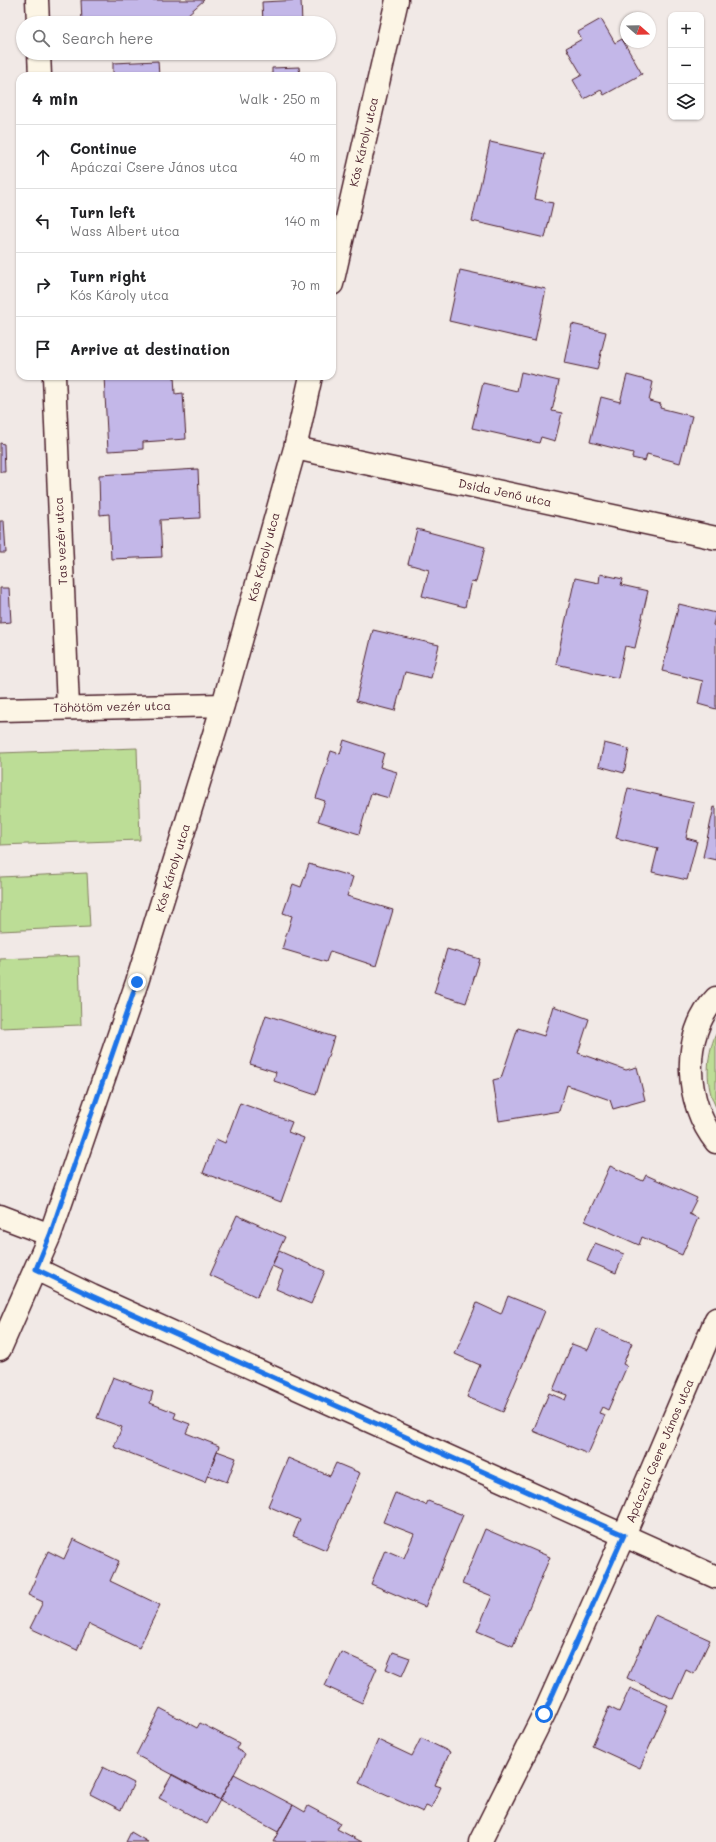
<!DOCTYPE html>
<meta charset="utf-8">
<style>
:root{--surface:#fff;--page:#f2f2f2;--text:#202124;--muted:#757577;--line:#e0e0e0}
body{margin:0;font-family:Mali,sans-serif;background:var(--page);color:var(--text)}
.controls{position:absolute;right:12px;top:12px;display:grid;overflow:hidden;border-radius:8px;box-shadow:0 1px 3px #0004}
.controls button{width:36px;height:36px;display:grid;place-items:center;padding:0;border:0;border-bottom:1px solid var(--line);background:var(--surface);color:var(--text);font:20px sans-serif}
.compass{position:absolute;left:620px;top:12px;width:36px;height:36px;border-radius:50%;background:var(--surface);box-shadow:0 1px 3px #0004;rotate:110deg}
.stop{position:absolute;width:12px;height:12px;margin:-9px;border:3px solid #1a73e8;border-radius:50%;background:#fff}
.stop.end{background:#1a73e8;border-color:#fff;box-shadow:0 1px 4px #0008}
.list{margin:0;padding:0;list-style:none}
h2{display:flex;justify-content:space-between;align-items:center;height:52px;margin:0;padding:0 16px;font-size:17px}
h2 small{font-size:13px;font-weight:400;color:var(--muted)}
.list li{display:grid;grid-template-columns:26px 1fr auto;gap:12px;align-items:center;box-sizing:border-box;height:64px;padding:0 16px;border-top:1px solid var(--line)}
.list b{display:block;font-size:15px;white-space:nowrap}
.list p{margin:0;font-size:13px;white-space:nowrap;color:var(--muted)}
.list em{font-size:13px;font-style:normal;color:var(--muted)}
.icon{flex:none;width:22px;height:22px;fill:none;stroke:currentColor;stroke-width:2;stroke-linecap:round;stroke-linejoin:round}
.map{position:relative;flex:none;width:716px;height:1842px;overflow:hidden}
.search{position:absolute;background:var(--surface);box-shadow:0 1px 3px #0004;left:16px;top:16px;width:320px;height:44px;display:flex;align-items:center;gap:10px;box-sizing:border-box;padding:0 14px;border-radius:22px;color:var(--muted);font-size:15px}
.panel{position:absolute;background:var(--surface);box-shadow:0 1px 3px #0004;left:16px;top:72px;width:320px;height:308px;border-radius:12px}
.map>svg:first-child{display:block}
</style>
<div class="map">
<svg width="716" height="1842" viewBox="0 0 716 1842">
<rect width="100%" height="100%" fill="#f1e9e6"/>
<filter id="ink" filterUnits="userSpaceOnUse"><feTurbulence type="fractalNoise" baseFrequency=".025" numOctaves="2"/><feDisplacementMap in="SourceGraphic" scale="8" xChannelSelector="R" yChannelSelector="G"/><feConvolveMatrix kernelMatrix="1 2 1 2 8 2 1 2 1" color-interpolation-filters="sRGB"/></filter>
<g filter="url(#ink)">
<path fill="#bcdd96" stroke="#837e60" d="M 137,748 L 140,840 L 0,845 L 0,753 Z
M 87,873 L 90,927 L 0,931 L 0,877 Z
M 79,956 L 81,1025 L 0,1028 L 0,959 Z
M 716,1034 L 716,1107 C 705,1087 706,1055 716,1034 Z"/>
<path fill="#c3b7e8" stroke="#4a1f2b" d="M 81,0 L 204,0 L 178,23 L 82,23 Z
M 301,0 L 302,23 L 263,23 L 262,2 Z
M 601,19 L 615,43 L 622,39 L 642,74 L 604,95 L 601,90 L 584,99 L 573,80 L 582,75 L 566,48 L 582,39 L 578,32 Z
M 158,61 L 159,76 L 113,76 L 113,63 Z
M 299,67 L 300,76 L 272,76 L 272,68 Z
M 490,142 L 545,154 L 535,199 L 553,203 L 545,238 L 472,221 Z
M 460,270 L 546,289 L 535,341 L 449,321 Z
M 572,324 L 606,332 L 597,370 L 564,363 Z
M 521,372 L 559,381 L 552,411 L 562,413 L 555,441 L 541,437 L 539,443 L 472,428 L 483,383 L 517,391 Z
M 627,375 L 653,382 L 649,401 L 661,404 L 660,408 L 692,416 L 680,463 L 647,454 L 645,461 L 632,458 L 633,453 L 590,442 L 601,397 L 620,402 Z
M 104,376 L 174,376 L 175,394 L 183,393 L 186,439 L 143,442 L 143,449 L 108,451 Z
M 0,443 L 4,444 L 5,472 L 0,472 Z
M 198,469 L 200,518 L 160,520 L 162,557 L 111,559 L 109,514 L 100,515 L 99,475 Z
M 0,521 L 4,521 L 6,553 L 0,553 Z
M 417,529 L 485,547 L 476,582 L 471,581 L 465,607 L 422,596 L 429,570 L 408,564 Z
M 600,574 L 623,579 L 621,585 L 648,591 L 635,648 L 625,646 L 618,678 L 556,664 L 575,578 L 599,583 Z
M 0,588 L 9,588 L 11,622 L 0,623 Z
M 679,604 L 716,613 L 713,625 L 716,626 L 716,709 L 698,704 L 703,681 L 662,671 Z
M 373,630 L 439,645 L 431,678 L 405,672 L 395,711 L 356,701 Z
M 344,740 L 384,753 L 380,767 L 397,772 L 389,798 L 371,793 L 359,834 L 318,821 L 325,801 L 316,798 L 331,751 L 340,754 Z
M 604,743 L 629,749 L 624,773 L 599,766 Z
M 628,788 L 694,803 L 686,838 L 697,841 L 687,880 L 652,872 L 658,848 L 616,838 Z
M 714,807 L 716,808 L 716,860 L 703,857 Z
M 309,864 L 353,877 L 347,896 L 393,910 L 376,966 L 330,951 L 326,962 L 282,949 L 292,916 L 283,913 L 293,884 L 301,887 Z
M 447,949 L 480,959 L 466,1003 L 434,993 Z
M 553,1006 L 589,1019 L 578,1053 L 626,1070 L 637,1067 L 645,1100 L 613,1109 L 610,1100 L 567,1085 L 559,1111 L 499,1121 L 493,1080 L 501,1078 L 518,1028 L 544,1036 Z
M 266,1015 L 334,1037 L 316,1095 L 274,1081 L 276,1072 L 250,1064 Z
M 240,1103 L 292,1122 L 288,1132 L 304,1138 L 281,1202 L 203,1173 L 216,1139 L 225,1143 Z
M 610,1166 L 643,1181 L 646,1175 L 697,1198 L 689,1214 L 698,1218 L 682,1255 L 642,1237 L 639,1245 L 585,1221 Z
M 237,1215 L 285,1237 L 257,1297 L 210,1275 Z
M 595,1243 L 624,1254 L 616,1273 L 587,1261 Z
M 279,1251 L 325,1271 L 311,1304 L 276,1289 L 283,1271 L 272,1266 Z
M 508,1296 L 545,1311 L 503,1412 L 467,1397 L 480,1365 L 455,1354 L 477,1303 L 501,1314 Z
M 597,1329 L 632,1343 L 623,1364 L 627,1366 L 608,1410 L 602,1407 L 599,1413 L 605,1415 L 588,1454 L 533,1431 L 549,1393 L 565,1400 L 567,1395 L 553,1390 L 572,1344 L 588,1350 Z
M 113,1377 L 153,1392 L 150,1403 L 176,1413 L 174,1418 L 190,1424 L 186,1433 L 219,1446 L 205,1482 L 114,1447 L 122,1427 L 97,1418 Z
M 217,1451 L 236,1458 L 227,1482 L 208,1475 Z
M 288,1458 L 330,1476 L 336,1463 L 360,1473 L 326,1550 L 293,1536 L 300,1520 L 268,1506 Z
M 395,1493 L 426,1505 L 428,1501 L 463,1515 L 425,1607 L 371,1584 L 385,1550 L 404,1558 L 414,1534 L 383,1522 Z
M 485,1529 L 550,1557 L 513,1646 L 477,1631 L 492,1596 L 462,1584 Z
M 73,1539 L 119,1561 L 110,1581 L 160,1605 L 139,1648 L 89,1624 L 77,1650 L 30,1628 L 43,1602 L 28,1595 L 48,1551 L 64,1559 Z
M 655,1615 L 710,1640 L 694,1674 L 686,1670 L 673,1699 L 627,1678 Z
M 341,1652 L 377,1668 L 362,1703 L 325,1686 Z
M 393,1652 L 410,1658 L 402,1676 L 386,1669 Z
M 630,1688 L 668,1705 L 640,1768 L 592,1746 L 609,1707 L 619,1712 Z
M 160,1708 L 197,1728 L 200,1723 L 239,1743 L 236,1749 L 245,1754 L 220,1800 L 136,1755 Z
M 421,1738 L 450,1752 L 435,1785 L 441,1787 L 431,1808 L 426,1806 L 423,1812 L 359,1783 L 378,1740 L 412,1756 Z
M 103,1767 L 134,1783 L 121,1810 L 90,1794 Z
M 234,1774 L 293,1805 L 278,1832 L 220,1800 Z
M 172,1775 L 220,1800 L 207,1824 L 159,1798 Z
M 293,1805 L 305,1812 L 308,1806 L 340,1823 L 337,1829 L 362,1842 L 273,1842 Z
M 131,1832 L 148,1842 L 126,1842 Z"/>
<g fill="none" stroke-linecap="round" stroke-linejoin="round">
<defs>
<path id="minor" d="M 37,0 L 38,23
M 39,53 L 40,76
M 332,284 L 397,0
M 54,376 L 68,707
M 295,448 L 716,538
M 0,710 L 223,705
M 716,998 C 680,1035 685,1104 716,1142
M 0,1216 L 50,1235
M 36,1269 L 92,1296 L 716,1577
M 0,1349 L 50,1235 L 137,982 L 223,705 L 295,448 L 311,376
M 480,1842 L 544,1714 L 624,1535 L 716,1319"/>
</defs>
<use href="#minor" stroke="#4a1f2b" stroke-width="25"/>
<use href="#minor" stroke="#fcf5e5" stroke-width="22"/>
</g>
</g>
<g fill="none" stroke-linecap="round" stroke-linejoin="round" filter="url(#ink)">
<path stroke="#1a73e8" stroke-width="5" d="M 137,982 L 50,1235 L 36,1269 L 92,1296 L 624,1535 L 544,1714"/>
</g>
<g text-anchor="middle" stroke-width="4" stroke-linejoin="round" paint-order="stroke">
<g font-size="12" fill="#4a1f2b" stroke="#fcf5e5">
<text transform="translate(364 142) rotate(-77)" y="4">Kós Károly utca</text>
<text transform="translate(505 493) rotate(12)" y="4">Dsida Jenő utca</text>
<text transform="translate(61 541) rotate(-93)" y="4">Tas vezér utca</text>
<text transform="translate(264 557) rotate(-75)" y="4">Kós Károly utca</text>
<text transform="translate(112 707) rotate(-1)" y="4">Töhötöm vezér utca</text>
<text transform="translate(173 868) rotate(-73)" y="4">Kós Károly utca</text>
<text transform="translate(660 1451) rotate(-67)" y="4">Apáczai Csere János utca</text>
</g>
</g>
</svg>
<div class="controls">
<button>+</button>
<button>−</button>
<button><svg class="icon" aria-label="layers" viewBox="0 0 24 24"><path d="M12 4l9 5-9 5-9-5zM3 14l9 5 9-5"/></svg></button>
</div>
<svg class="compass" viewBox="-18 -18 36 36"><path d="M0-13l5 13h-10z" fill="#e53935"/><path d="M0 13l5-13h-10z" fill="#757577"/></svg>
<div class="stop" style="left:544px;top:1714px"></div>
<div class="stop end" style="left:137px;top:982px"></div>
<div class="search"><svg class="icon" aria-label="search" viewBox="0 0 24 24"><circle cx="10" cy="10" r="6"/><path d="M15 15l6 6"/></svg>Search here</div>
<section class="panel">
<h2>4 min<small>Walk · 250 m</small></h2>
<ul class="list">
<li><svg class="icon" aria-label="ahead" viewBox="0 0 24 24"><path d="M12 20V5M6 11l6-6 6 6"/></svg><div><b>Continue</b><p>Apáczai Csere János utca</p></div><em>40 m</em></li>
<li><svg class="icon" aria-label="left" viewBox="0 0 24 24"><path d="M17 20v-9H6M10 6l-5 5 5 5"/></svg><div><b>Turn left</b><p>Wass Albert utca</p></div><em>140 m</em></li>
<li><svg class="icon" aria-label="right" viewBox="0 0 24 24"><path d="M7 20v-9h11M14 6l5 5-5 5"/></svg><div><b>Turn right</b><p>Kós Károly utca</p></div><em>70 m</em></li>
<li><svg class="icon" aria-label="arrive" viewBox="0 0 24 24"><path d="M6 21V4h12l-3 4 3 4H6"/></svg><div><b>Arrive at destination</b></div></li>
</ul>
</section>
</div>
